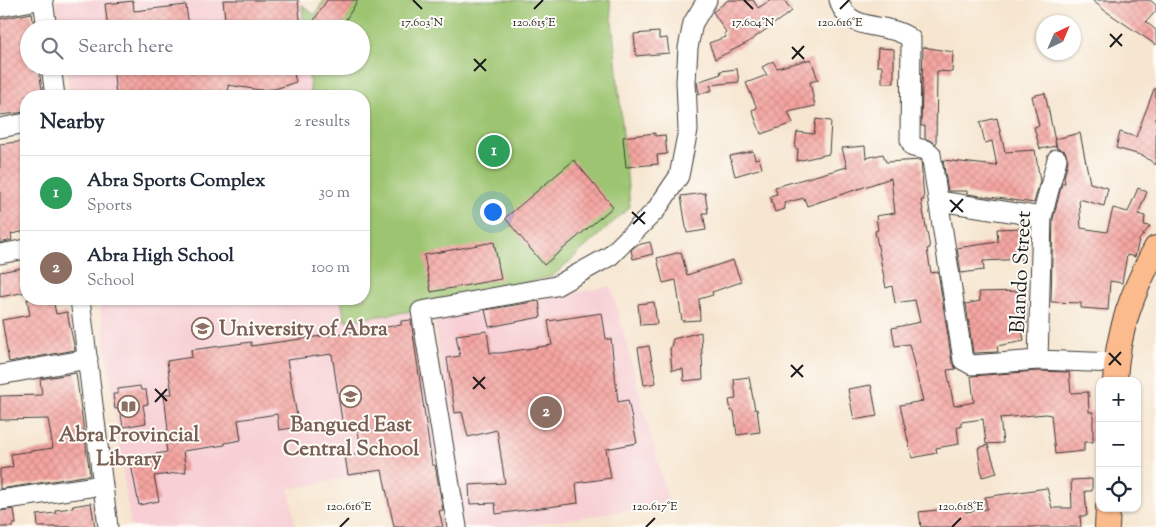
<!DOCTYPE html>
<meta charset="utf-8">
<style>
:root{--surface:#fff;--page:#f2f2f3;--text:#1f2937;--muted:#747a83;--line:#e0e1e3;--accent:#d1495b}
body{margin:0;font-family:"Sorts Mill Goudy",serif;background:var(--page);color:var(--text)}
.controls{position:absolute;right:15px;bottom:15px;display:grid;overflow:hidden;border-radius:10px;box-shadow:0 1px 4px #0004}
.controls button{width:45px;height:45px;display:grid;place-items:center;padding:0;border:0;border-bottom:1px solid var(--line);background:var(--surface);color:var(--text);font:25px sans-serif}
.compass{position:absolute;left:1036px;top:15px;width:45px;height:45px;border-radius:50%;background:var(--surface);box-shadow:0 1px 4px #0004;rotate:44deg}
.you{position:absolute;left:492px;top:211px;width:18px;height:18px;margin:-12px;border:4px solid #fff;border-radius:50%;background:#1a73e8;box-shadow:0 0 0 8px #1a73e833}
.badge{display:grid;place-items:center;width:32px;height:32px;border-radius:50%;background:var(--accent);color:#fff;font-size:16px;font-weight:700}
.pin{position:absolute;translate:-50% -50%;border:2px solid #fff;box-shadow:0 1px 5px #0006}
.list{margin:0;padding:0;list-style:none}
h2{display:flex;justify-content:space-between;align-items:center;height:65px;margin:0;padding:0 20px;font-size:21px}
h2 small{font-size:16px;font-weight:400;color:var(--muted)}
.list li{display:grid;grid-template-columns:32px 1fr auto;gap:15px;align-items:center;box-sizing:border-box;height:75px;padding:0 20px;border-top:1px solid var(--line)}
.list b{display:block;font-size:19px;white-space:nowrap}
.list p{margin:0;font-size:16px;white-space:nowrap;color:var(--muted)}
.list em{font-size:16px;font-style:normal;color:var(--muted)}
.icon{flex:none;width:28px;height:28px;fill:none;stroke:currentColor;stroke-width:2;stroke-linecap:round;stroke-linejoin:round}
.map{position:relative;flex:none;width:1156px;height:527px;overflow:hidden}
.search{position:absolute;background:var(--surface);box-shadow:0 1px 4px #0004;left:20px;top:20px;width:350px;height:55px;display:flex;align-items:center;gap:12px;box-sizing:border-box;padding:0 18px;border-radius:28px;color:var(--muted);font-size:19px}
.panel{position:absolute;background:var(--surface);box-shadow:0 1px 4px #0004;left:20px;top:90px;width:350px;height:215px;border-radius:20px}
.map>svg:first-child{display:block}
</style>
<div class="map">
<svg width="1156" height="527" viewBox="0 0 1156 527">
<defs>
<pattern id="building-cross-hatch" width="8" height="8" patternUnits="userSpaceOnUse" patternTransform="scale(1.25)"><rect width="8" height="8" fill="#f5a5a1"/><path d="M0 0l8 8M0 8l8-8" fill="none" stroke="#d18d8a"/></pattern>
</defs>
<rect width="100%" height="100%" fill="#fdfcf7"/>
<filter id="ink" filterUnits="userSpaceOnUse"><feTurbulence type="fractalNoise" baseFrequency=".02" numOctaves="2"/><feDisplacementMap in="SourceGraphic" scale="10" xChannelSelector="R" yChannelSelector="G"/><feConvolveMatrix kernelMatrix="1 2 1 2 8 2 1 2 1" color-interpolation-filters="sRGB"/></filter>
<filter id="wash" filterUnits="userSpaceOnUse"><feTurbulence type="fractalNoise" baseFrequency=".0096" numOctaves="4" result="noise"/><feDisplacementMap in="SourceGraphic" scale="20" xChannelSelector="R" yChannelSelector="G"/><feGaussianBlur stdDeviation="1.12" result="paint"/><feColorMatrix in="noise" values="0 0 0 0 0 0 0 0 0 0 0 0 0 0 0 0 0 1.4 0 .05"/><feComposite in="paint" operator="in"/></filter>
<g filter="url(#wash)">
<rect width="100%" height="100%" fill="#f6e5cf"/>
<path fill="#f7cfd4" d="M 56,0 L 301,0 L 304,29 L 60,29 Z
M 66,66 L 308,66 L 311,96 L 70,96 Z
M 611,286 L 669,504 L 518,527 L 464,527 L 434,319 Z
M 99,299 L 341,299 L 346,321 L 413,311 L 442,460 L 289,489 L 296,527 L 131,527 Z"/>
<path fill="#9dc571" stroke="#5c7046" d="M 324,0 L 610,0 L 630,207 L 553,276 L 413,311 L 345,321 L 341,299 L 364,299 L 364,96 L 311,96 L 308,66 L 361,66 L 361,29 L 304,29 L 302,5 L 315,15 Z"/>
<g id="blocks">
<path fill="url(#building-cross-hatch)" d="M 223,0 L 298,0 L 301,29 L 226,29 Z
M 327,0 L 358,0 L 340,29 L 324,29 L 313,22 Z
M 728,0 L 753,0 L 758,8 L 771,0 L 784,0 L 792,11 L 747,43 L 715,59 L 709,43 L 726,37 L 724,34 L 726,32 L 713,12 Z
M 1092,0 L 1150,0 L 1156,5 L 1156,11 L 1146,22 L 1156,30 L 1156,45 L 1104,10 Z
M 133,1 L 134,11 L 186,5 L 189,29 L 108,29 L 105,4 Z
M 32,13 L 34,29 L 29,29 L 29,66 L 34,66 L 35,71 L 39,70 L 43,96 L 26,96 L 26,112 L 0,115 L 0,19 Z
M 659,32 L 659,39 L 667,38 L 669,53 L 636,56 L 634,34 Z
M 923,47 L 953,52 L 952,72 L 937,71 L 936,144 L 925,138 L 925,126 L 921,126 Z
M 878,48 L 894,49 L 894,83 L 882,83 L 882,66 L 877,66 Z
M 811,59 L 818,80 L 810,82 L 815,106 L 788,112 L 793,123 L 761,134 L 752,110 L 757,108 L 746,83 L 767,75 L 762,67 L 773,61 L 777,68 Z
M 113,66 L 292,66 L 296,82 L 275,89 L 260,90 L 228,85 L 229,96 L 200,96 L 200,92 L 160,96 L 116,96 Z
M 737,69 L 739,82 L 710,85 L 712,90 L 699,94 L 697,82 L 721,74 L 720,71 Z
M 1154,89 L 1156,89 L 1156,165 L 1144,156 L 1116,148 L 1120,132 L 1136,137 Z
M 1045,93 L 1056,146 L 1040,149 L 1034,127 L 1039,126 L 1032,96 Z
M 997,118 L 1005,152 L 1035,150 L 1040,181 L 1034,203 L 967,194 L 967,191 L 948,191 L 943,160 L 997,166 L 992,141 L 985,143 L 980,122 Z
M 816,119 L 831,121 L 829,154 L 797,161 L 798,149 L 795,148 L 797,132 L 814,134 Z
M 655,133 L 655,136 L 665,135 L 667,154 L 657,155 L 658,164 L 626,167 L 623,137 Z
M 1080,133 L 1090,183 L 1108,188 L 1104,206 L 1079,199 L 1081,228 L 1107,232 L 1113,208 L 1128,212 L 1138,188 L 1147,192 L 1138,214 L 1145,216 L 1144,225 L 1150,226 L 1139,240 L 1135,257 L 1127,255 L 1122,283 L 1110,281 L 1108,310 L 1081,308 L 1081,303 L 1051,302 L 1053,219 L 1062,183 L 1065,183 L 1064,177 L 1068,161 L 1065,151 L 1057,148 L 1055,139 Z
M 26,141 L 26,231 L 11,234 L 12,240 L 0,243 L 0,144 Z
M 865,146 L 866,158 L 883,154 L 886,162 L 921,160 L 924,200 L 921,200 L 930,248 L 927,249 L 931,273 L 938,272 L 952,362 L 956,369 L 947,370 L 954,406 L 974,402 L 971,376 L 1038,371 L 1069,372 L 1071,393 L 1088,392 L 1089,412 L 1093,412 L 1093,442 L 1084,442 L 1084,451 L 1055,454 L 1051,415 L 1046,414 L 1000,418 L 1003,443 L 986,444 L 983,419 L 961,422 L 961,427 L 957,427 L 959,444 L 936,448 L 937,453 L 912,458 L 900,405 L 923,401 L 909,344 L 895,346 L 892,328 L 920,322 L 915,300 L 895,303 L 892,286 L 886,288 L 875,231 L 878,230 L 876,216 L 895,213 L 891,178 L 807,206 L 804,198 L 784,203 L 785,209 L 775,212 L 770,196 L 777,194 L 775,187 L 847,167 L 842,148 Z
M 753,151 L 755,159 L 759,158 L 762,168 L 735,176 L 730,156 Z
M 574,160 L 613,207 L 544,265 L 505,218 Z
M 705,193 L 708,213 L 703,213 L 706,230 L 687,233 L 681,196 Z
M 1022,228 L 1024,259 L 983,261 L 984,270 L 961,273 L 957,248 L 998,242 L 997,229 Z
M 494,242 L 501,279 L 431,292 L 424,255 Z
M 650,242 L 653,254 L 633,259 L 631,250 L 637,245 Z
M 681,252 L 687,275 L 733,260 L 741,282 L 712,292 L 713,295 L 699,299 L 700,320 L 682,321 L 676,280 L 663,283 L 657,258 Z
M 26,267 L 26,292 L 0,297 L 0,272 Z
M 1025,291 L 1027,323 L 1021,323 L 1024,341 L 997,346 L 998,352 L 973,353 L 966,304 L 980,301 L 979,292 Z
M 27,299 L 53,299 L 56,314 L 67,312 L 75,350 L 9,362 L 2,320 L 30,315 Z
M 539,301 L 541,317 L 489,327 L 485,310 Z
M 654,302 L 657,324 L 640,325 L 638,304 Z
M 602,313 L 606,339 L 611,339 L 618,402 L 628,400 L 637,443 L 606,449 L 611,478 L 576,483 L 578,503 L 496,514 L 495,503 L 470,504 L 469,485 L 505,483 L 497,430 L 468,437 L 462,412 L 455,413 L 447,358 L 460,356 L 456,335 L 487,331 L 490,353 L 501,353 L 552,345 L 548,321 Z
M 411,320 L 432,465 L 435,465 L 443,510 L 439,511 L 443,527 L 394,527 L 382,470 L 348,475 L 345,456 L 362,454 L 357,425 L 343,427 L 332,354 L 287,360 L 299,427 L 279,430 L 277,414 L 238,420 L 241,440 L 225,443 L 225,445 L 183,451 L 186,472 L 154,476 L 159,501 L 139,505 L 130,459 L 167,452 L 164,431 L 168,430 L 164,394 L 172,394 L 167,361 L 192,357 L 191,350 L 251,342 L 251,346 L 343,333 L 401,325 L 401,321 Z
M 701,332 L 703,379 L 684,381 L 683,369 L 672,370 L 670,350 L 673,339 Z
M 649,346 L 656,383 L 644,385 L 638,348 Z
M 76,373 L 90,475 L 0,489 L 0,469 L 13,467 L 11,454 L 53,448 L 48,419 L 0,420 L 0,396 L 42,395 L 40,379 Z
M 749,377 L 755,410 L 757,409 L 760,432 L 737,435 L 734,411 L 731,411 L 729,400 L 736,399 L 734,379 Z
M 871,385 L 877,416 L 854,420 L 848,389 Z
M 140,386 L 141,390 L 146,390 L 148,404 L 143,405 L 146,423 L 123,427 L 120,408 L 115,409 L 113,394 L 118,394 L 118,389 Z
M 988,445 L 997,473 L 982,477 L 978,448 Z
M 1092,479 L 1092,491 L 1085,491 L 1087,516 L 1080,516 L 1081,527 L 921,527 L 919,512 L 965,507 L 966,512 L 987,509 L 985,497 L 1047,488 L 1052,508 L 1072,508 L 1071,480 Z
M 91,503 L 95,527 L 38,527 L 37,515 L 56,513 L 55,510 L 73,508 L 72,506 Z
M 14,509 L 16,524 L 13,524 L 13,527 L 0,527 L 0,511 Z"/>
</g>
</g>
<g filter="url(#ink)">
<use href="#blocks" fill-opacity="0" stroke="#3d3a37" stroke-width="1"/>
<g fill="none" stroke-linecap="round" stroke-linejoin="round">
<defs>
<path id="minor" d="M 43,0 L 47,29
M 839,0 C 848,35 888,20 911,39 L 910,140 L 913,147 L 926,150 L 931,154 L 963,360 L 972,365 L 1038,360 L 1116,363
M 0,7 L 38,0
M 51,66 L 55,96
M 0,128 L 26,123
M 939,201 L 1042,217
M 0,254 L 26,249
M 80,299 L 108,527
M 1038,360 L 1042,217 L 1057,159
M 0,375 L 88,359
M 0,500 L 103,485
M 457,527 L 421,311 L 556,286 L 610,256 L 656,210 L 679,176 L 688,130 L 686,81 L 688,48 L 693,23 L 707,0"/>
<path id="major" d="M 1115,381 C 1117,332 1133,290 1156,248
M 1107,527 L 1108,508"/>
</defs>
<use href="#minor" stroke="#3d3a37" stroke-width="21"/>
<use href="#major" stroke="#3d3a37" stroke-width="26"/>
<use href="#minor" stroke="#fff" stroke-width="19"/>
<use href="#major" stroke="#fbbb8d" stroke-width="24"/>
</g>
</g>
<path fill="none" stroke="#1c1c1c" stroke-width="2" d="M 413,0 L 422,9M 744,0 L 753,9M 534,9 L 543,0M 840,9 L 849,0M 1110,34 L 1122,46M 792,47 L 804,59M 1110,47 L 1122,34M 474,59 L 486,71M 792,59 L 804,46M 474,71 L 486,59M 950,200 L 963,212M 632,212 L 645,224M 951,212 L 963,199M 633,224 L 645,212M 1109,353 L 1121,365M 791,365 L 803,377M 1109,365 L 1121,352M 473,377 L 485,389M 791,377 L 803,365M 155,389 L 167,401M 473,389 L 485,377M 155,402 L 167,389M 340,527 L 349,518M 646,527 L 655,518M 952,527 L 961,518"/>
<defs>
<symbol id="university-ring" viewBox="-11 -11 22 22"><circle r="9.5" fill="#fdfcf7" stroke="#8d6e63" stroke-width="1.5"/><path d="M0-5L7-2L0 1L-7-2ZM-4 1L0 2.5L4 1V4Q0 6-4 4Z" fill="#8d6e63"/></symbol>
<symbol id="school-ring" viewBox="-11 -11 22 22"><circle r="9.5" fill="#fdfcf7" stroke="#8d6e63" stroke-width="1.5"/><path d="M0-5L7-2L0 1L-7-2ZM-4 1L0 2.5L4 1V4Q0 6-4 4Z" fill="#8d6e63"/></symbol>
<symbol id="library-ring" viewBox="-11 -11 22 22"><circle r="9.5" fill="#fdfcf7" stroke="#8d6e63" stroke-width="1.5"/><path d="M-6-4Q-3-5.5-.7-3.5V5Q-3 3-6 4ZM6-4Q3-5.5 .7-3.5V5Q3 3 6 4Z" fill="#8d6e63"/></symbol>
</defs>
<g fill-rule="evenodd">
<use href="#university-ring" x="190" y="316" width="25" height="25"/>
<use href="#school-ring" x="338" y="384" width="25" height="25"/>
<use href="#library-ring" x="116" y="394" width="25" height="25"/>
</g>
<g text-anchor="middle" stroke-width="4" stroke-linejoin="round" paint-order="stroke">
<g font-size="21" fill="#1c1c1c" stroke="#fdfcf7">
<text transform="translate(1020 272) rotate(-87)" y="7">Blando Street</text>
</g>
<g font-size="21" font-weight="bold" fill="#785e54" stroke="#fdfcf7">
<text x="219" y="335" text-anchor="start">University of Abra</text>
<text x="351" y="431">Bangued East<tspan x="351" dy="24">Central School</tspan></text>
<text x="129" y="441">Abra Provincial<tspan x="129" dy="24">Library</tspan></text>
</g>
</g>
<g font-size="12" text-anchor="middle" fill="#1c1c1c" stroke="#fdfcf7" stroke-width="4" stroke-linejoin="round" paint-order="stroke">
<text x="422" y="26">17.603°N</text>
<text x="753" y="26">17.604°N</text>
<text x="534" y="26">120.615°E</text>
<text x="840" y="26">120.616°E</text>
<text x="349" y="510">120.616°E</text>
<text x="655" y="510">120.617°E</text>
<text x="961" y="510">120.618°E</text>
</g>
</svg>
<div class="controls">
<button>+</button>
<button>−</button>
<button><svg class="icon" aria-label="locate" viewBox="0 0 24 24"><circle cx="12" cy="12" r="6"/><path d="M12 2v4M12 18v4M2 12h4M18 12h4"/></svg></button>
</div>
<svg class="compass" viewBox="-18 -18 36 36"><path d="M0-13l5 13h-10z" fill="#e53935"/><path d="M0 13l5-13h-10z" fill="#747a83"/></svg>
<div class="you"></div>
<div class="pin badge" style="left:494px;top:151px;background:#2e9e5b">1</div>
<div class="pin badge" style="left:546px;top:412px;background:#8d6e63">2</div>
<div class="search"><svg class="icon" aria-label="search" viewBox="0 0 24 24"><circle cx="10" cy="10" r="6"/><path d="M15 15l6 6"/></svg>Search here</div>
<section class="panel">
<h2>Nearby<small>2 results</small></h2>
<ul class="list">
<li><span class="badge" style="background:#2e9e5b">1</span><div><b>Abra Sports Complex</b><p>Sports</p></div><em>30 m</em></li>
<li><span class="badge" style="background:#8d6e63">2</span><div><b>Abra High School</b><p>School</p></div><em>100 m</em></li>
</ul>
</section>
</div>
